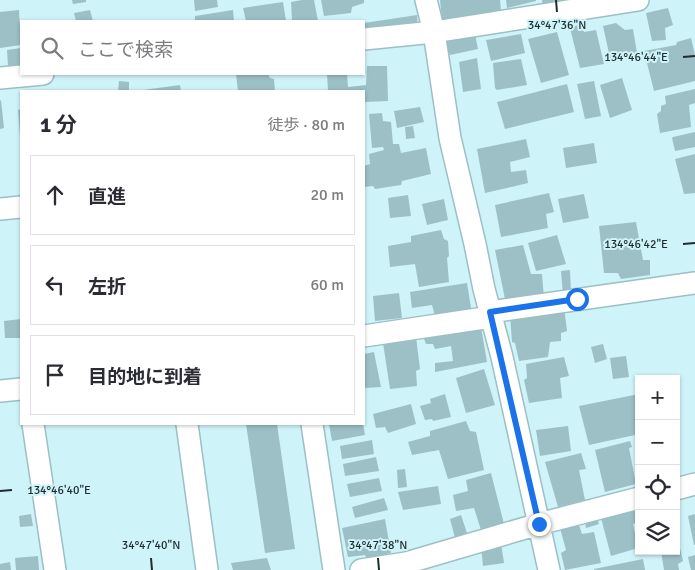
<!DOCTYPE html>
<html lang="ja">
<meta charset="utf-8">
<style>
:root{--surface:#fff;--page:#f2f2f3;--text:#2b2b33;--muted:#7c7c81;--line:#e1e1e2}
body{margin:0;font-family:Signika,"Noto Sans JP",sans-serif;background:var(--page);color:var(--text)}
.controls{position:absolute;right:15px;bottom:15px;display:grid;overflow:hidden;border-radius:0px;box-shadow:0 1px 4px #0004}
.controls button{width:45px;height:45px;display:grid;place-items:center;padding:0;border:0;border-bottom:1px solid var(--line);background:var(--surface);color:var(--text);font:25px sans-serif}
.stop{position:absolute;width:15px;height:15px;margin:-11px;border:4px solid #1a73e8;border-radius:50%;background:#fff}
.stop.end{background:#1a73e8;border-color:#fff;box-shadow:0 1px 5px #0008}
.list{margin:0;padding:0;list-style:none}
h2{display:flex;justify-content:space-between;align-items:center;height:65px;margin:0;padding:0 20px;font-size:21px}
h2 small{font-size:16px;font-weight:400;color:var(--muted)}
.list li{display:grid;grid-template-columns:32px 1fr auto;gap:15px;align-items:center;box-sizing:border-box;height:80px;margin:0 10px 10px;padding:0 10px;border:1px solid var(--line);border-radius:0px}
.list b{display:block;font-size:19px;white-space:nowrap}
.list em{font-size:16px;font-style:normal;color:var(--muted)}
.icon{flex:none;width:28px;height:28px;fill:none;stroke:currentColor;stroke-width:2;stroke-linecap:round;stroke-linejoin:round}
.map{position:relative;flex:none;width:695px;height:570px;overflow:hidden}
.search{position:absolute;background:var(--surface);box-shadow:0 1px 4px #0004;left:20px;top:20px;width:345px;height:55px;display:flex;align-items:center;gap:12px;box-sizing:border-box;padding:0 18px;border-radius:0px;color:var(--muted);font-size:19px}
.panel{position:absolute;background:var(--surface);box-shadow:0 1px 4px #0004;left:20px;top:90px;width:345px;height:335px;border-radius:0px}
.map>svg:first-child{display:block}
</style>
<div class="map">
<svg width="695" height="570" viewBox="0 0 695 570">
<rect width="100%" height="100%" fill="#cef3f9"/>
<path fill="#9cc0c6" d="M 72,0 L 86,0 L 86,2 L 73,4 Z
M 194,0 L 217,0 L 218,7 L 195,11 Z
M 302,0 L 314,0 L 318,21 L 292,21 L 291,2 Z
M 321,0 L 364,0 L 364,3 L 352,7 L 351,13 L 324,16 Z
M 440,0 L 500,0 L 501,11 L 442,20 Z
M 506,0 L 536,0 L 536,1 L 507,8 Z
M 542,0 L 568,0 L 568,1 L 543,6 Z
M 283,2 L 286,21 L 246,21 L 243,8 Z
M 668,8 L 673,25 L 665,28 L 666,40 L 652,41 L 646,13 Z
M 19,10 L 21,45 L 0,48 L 0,12 Z
M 90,10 L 93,21 L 76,21 L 74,13 Z
M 233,10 L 234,21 L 195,21 L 195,16 Z
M 417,15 L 418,26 L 365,34 L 364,23 Z
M 616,23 L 625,30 L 633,29 L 637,53 L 610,58 L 603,26 Z
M 581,24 L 584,32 L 596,30 L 604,64 L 580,68 L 570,28 Z
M 557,32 L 569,75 L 541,83 L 528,39 Z
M 475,34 L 478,49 L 450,55 L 445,40 Z
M 521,34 L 525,53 L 491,61 L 486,40 Z
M 691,38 L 695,55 L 695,81 L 654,91 L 644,51 L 676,45 L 677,42 Z
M 21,48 L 21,65 L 8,66 L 7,50 Z
M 477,58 L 481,89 L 463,92 L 459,62 Z
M 521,59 L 527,85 L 497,90 L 495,88 L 493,63 Z
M 367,66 L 387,66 L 388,101 L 364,102 L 364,91 L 328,91 L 327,74 L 347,74 L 348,87 L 366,85 Z
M 236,74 L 268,74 L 270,78 L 274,79 L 275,91 L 238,91 Z
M 622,78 L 632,110 L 610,118 L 600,85 Z
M 119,81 L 129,82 L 129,91 L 118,91 Z
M 594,81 L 601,116 L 585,119 L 577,84 Z
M 567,84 L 574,112 L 505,129 L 497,102 Z
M 180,85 L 181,91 L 143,91 L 143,90 Z
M 695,89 L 695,103 L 689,105 L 691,127 L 660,133 L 657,114 L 661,111 L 661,106 L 666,104 L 665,96 Z
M 1,100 L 4,128 L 0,129 L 0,101 Z
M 420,107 L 424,122 L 397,128 L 394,111 Z
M 21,109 L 21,137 L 20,137 L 18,110 Z
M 382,113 L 383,121 L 391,122 L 393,144 L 399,144 L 401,153 L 426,148 L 431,174 L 402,181 L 401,185 L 375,189 L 373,186 L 364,187 L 364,166 L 370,164 L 369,154 L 384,150 L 383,147 L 372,148 L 369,114 Z
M 413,126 L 415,138 L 406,139 L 405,127 Z
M 695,132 L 695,147 L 675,151 L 672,138 L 673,137 Z
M 526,139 L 530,157 L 510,162 L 511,172 L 526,170 L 528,183 L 485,193 L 477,149 Z
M 594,143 L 597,163 L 566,168 L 563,148 Z
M 695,154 L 695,193 L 684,194 L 675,159 Z
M 549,193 L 554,212 L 546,214 L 548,228 L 501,237 L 495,205 Z
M 584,194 L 589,218 L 563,223 L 558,199 Z
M 408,195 L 411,216 L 390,218 L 388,198 Z
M 444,199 L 448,220 L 427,225 L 422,204 Z
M 636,222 L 643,260 L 650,260 L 650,275 L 621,279 L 618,273 L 604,273 L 599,226 Z
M 441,230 L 444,239 L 448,241 L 449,256 L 447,258 L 449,282 L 419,287 L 415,264 L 390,267 L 388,246 L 411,242 L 411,236 Z
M 557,235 L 566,264 L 536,271 L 528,243 Z
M 523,245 L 531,274 L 542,274 L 544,299 L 506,304 L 495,250 Z
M 570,270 L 571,293 L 563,295 L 561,271 Z
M 467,283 L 472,314 L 436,320 L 432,305 L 412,308 L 410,292 Z
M 399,293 L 402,318 L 375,321 L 373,296 Z
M 564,307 L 567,331 L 561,333 L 561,341 L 550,342 L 548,357 L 519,361 L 515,343 L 512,342 L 510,315 Z
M 21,319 L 21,338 L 5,338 L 4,321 Z
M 481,327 L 487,362 L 435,372 L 435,363 L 453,361 L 451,346 L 435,349 L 433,344 L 426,344 L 423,336 Z
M 416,337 L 420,369 L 416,371 L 417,386 L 390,389 L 383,343 Z
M 603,344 L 607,359 L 595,363 L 591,347 Z
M 374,352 L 381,387 L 364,388 L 364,354 Z
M 626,356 L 629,377 L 613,379 L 610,358 Z
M 564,357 L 569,376 L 560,378 L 562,398 L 529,403 L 524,380 L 527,378 L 526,364 Z
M 484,369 L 495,405 L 466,413 L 456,378 Z
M 445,394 L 451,417 L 433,421 L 432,419 L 425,420 L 420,406 L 431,403 L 430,399 Z
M 639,394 L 639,446 L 635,435 L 589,445 L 579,406 Z
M 411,404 L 416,424 L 388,433 L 385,427 L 376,428 L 373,414 Z
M 466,421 L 470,431 L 476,432 L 484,470 L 448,479 L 439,450 L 412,455 L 408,442 L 430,436 L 430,431 Z
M 246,424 L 277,424 L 295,549 L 265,553 Z
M 329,424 L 363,424 L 365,435 L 332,441 Z
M 568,426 L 571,451 L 540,456 L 536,430 Z
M 372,440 L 374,454 L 342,459 L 340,446 Z
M 630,441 L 632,447 L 629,448 L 636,484 L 605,492 L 595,450 Z
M 581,453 L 586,469 L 579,470 L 585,500 L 558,507 L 545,462 Z
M 376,457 L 379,471 L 345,476 L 343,464 Z
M 405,469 L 407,487 L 398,488 L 397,470 Z
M 491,473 L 504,524 L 481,530 L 474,508 L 456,511 L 453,495 L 468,491 L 466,480 Z
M 379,478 L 382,491 L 350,497 L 347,484 Z
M 438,486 L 441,504 L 403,510 L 398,492 Z
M 384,498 L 388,510 L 355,518 L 352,507 Z
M 634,510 L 639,522 L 633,524 L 638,548 L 611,556 L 601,518 Z
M 31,514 L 33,526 L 20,527 L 19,516 Z
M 695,514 L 695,545 L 694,545 L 688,516 Z
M 461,515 L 467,533 L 455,538 L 450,519 Z
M 597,517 L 599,524 L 586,528 L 585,521 Z
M 385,519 L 391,553 L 367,559 L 365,555 L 348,557 L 342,528 Z
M 578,522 L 582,534 L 594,532 L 601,563 L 565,570 L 561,553 L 566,550 L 560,528 Z
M 501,544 L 504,563 L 483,566 L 481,547 Z
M 676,548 L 680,548 L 683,561 L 678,564 L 679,570 L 664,570 L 661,551 L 676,551 Z
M 695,555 L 695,570 L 691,570 L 688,557 Z
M 38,556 L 39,570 L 16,570 L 15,558 Z
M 267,558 L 271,570 L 233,570 L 231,563 Z
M 643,559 L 645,570 L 594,570 L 594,569 Z
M 10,562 L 11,570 L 0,570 L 0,564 Z"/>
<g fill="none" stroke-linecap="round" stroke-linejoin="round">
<defs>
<path id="minor" d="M 426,0 L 434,32 L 450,138 L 475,244 L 484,289 L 502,357 L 549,570
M 364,39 L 434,32 L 638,0
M 0,78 L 43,74
M 0,209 L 21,207
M 490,312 L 695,283
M 364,336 L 491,317
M 0,391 L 21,389
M 33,424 L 55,570
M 187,424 L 207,570
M 312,424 L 334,570
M 676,489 L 695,484
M 361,570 L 406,563 L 539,524 L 639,498"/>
</defs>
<use href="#minor" stroke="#9cbfc5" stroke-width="24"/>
<use href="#minor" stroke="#fff" stroke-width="21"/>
</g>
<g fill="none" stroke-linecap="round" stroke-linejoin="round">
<path stroke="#1a73e8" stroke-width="6" d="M 539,524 L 490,312 L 577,299"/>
</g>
<path fill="none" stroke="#1f2d2f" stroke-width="2" d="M 556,0 L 557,12M 683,57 L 695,56M 683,244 L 695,243M 0,491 L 12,490M 151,558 L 152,570M 378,558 L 379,570"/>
<g font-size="12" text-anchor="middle" fill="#1f2d2f" stroke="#cef3f9" stroke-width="4" stroke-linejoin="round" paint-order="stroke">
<text x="557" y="29">34°47'36"N</text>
<text x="636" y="61">134°46'44"E</text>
<text x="636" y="248">134°46'42"E</text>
<text x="59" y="494">134°46'40"E</text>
<text x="151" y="549">34°47'40"N</text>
<text x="378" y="549">34°47'38"N</text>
</g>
</svg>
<div class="controls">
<button>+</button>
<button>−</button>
<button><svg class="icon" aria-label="locate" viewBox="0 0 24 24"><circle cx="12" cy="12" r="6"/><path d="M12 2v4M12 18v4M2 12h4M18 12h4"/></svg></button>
<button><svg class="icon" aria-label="layers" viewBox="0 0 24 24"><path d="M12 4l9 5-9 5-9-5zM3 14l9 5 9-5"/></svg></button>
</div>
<div class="stop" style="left:577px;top:299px"></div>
<div class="stop end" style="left:539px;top:524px"></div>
<div class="search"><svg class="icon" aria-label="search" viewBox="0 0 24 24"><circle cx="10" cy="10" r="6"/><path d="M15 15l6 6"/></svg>ここで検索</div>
<section class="panel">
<h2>1 分<small>徒歩 · 80 m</small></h2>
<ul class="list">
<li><svg class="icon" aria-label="ahead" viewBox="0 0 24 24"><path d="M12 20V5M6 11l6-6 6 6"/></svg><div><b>直進</b></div><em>20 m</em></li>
<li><svg class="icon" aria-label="left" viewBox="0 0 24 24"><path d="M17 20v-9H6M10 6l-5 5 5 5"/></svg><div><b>左折</b></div><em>60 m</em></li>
<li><svg class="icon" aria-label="arrive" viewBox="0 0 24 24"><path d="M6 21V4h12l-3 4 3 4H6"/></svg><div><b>目的地に到着</b></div></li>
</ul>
</section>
</div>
